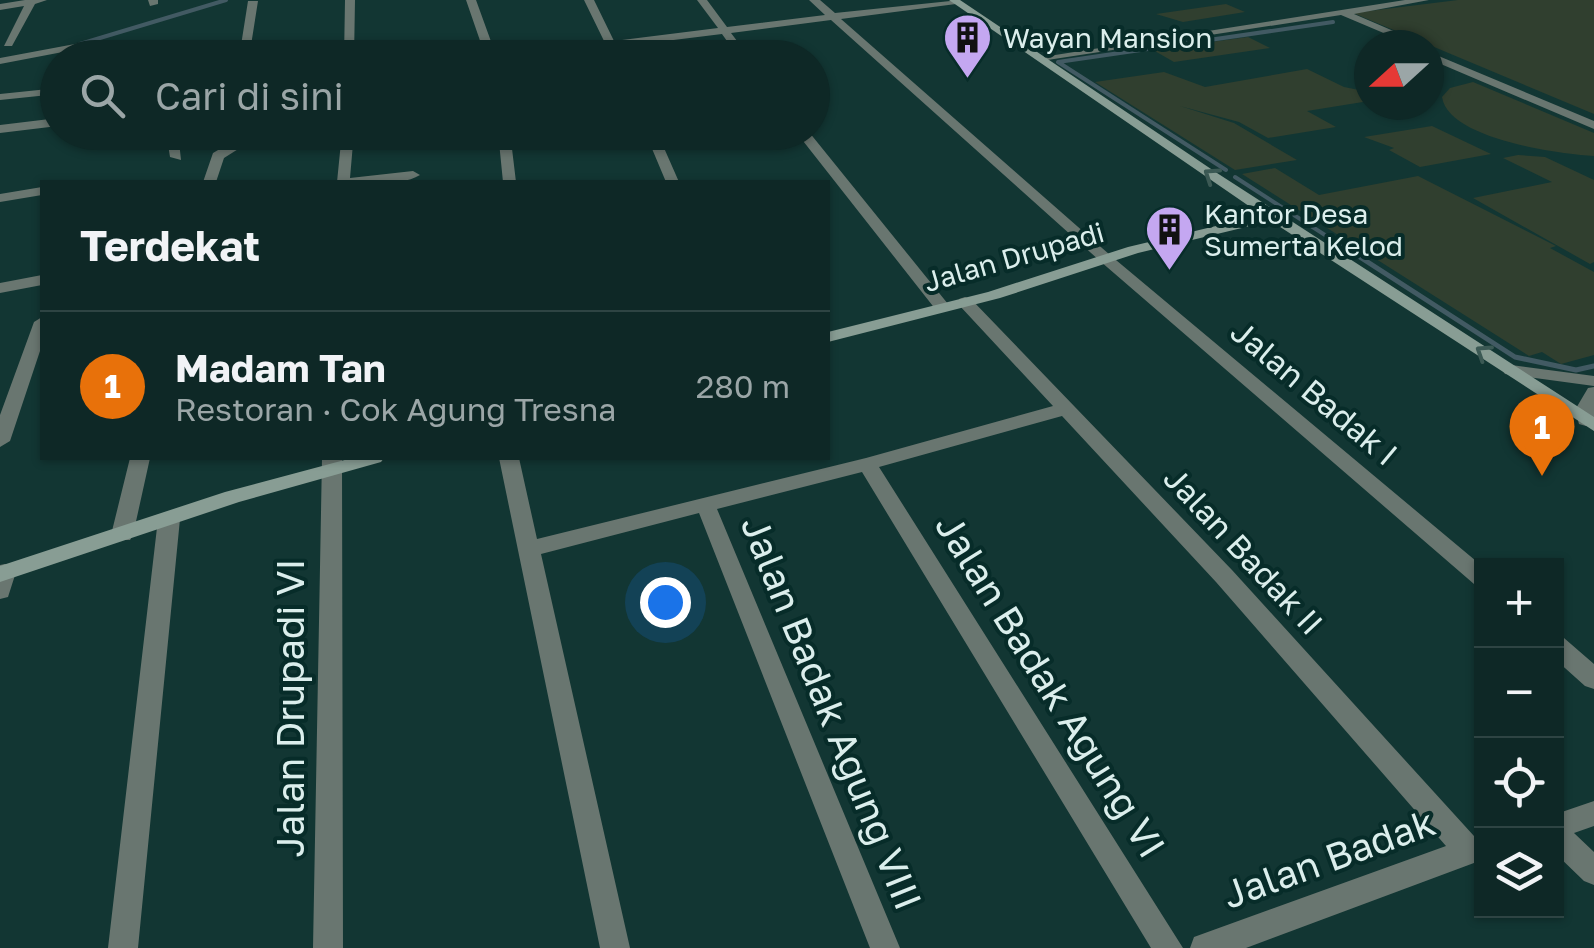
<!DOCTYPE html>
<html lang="id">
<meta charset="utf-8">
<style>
:root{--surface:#0e2826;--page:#1c3432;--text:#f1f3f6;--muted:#9ba6a7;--line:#2e4443;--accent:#c4a7f1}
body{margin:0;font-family:"Golos Text",sans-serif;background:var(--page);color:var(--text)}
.controls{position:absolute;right:30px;bottom:30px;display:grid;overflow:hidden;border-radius:0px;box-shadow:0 2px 8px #0004}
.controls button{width:90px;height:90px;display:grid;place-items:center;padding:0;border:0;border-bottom:2px solid var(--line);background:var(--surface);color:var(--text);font:50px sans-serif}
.compass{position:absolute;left:1354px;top:30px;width:90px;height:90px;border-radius:50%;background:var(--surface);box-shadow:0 2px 8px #0004;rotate:249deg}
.you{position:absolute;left:665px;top:602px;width:35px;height:35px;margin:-25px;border:8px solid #fff;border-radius:50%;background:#1a73e8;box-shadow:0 0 0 15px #1a73e833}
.badge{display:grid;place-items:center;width:65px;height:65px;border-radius:50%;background:var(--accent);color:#fff;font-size:32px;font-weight:700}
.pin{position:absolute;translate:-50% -82px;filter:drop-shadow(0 2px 5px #0008)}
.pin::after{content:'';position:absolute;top:52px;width:35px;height:30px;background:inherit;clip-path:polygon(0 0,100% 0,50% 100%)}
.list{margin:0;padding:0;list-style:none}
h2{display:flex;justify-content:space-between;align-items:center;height:130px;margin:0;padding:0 40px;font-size:42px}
h2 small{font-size:32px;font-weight:400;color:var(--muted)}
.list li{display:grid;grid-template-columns:65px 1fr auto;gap:30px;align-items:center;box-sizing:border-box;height:150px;padding:0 40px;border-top:2px solid var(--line)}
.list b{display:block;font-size:38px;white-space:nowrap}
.list p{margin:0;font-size:32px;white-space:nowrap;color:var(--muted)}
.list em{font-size:32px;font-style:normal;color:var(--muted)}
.icon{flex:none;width:55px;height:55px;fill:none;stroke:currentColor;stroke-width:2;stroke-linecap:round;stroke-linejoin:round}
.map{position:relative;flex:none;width:1594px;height:948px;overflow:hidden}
.search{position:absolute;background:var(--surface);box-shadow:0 2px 8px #0004;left:40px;top:40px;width:790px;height:110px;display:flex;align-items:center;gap:25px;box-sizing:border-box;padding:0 35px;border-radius:55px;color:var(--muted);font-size:38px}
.panel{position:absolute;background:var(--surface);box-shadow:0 2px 8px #0004;left:40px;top:180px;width:790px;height:280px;border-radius:0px}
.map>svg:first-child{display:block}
</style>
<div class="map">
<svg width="1594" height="948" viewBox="0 0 1594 948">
<rect width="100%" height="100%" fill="#123633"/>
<path fill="#303f2f" d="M 1458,0 L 1594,0 L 1594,114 L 1353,13 Z
M 1226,4 L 1245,12 L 1183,22 L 1156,14 Z
M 1248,37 L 1270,48 L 1174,62 L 1153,50 Z
M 1307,69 L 1344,87 L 1369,92 L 1369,101 L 1307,111 L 1336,127 L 1268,138 L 1239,122 L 1180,106 L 1234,123 L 1297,160 L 1235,170 L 1095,82 L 1164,72 L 1205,87 Z
M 1473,82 L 1594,133 L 1594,156 C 1559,154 1448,139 1442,97 L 1450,88 Z
M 1432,126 L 1491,154 L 1420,167 L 1389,150 L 1394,148 L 1364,137 Z
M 1518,155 L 1545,157 L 1594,180 L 1594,262 L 1590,264 L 1473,198 L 1552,182 L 1503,158 Z
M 1275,168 L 1319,195 L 1418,176 L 1556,246 L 1550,248 L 1594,272 L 1594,355 L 1561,364 L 1542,352 L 1529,356 L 1242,174 Z"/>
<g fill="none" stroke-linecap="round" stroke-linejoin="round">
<path stroke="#425a63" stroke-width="4" d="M 80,44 L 226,0
M 1226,170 L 1058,62 L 1333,22
M 1235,177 L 1356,255"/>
<path stroke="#425a63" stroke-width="5" d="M 1352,252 L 1515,357 L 1576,370 L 1594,366"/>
<path fill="#697670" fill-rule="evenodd" d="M 25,0 L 47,0 L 35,4 L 12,46 L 4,46 L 24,6 L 0,10 L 0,4 Z
M 148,0 L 158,0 L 158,4 L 150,6 Z
M 345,0 L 355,0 L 354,58 L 344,58 Z
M 466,0 L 476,0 L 497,58 L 486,58 Z
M 584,0 L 594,0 L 614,41 L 718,28 L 697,0 L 707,0 L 727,27 L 825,15 L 809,0 L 820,0 L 835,13 L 960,0 L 956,4 L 841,19 L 1110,255 L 1482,566 L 1482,586 L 1474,584 L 1100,261 L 831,20 L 731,33 L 750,58 L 739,58 L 722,34 L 617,47 L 622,58 L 612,58 L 608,48 L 537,58 L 503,58 L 605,43 Z
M 1405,0 L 1429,0 L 1354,14 L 1426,45 L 1412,45 L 1341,15 L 1041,61 L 1036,58 Z
M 248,1 L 258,1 L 249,58 L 239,58 Z
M 164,40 L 168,45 L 97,58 L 86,58 L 89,47 L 0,64 L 0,58 L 91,41 L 99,43 L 98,51 Z
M 1429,52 L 1594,121 L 1594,129 L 1429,59 Z
M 58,88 L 58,94 L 0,100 L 0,94 Z
M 58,118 L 58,126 L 0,133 L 0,125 Z
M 166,132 L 178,132 L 181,160 L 170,157 Z
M 282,132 L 315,132 L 243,146 L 224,158 L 216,182 L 203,182 L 213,153 L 235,140 Z
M 342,132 L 354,132 L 350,178 L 413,171 L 420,175 C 398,188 362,182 337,182 Z
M 498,132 L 510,132 L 516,182 L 503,182 Z
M 645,132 L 657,132 L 679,182 L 666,182 Z
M 796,132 L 809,132 L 948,304 L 948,310 L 936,310 Z
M 42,187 L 42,195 L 0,202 L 0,194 Z
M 42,275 L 42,285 L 0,293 L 0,283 Z
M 965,297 L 971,299 L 1232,570 L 1474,836 L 1482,834 L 1482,860 L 1246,948 L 1190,948 L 1194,937 L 1205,933 L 1446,846 L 1216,582 L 1062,416 L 879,467 L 1183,948 L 1151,948 L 862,472 L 717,509 L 900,948 L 870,948 L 699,513 L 541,554 L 630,948 L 600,948 L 499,458 L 519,458 L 537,539 L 866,458 L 1053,406 L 959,305 L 959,299 Z
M 42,317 L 42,345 L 10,441 L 0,447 L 0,415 L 34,322 Z
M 1511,365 L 1594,376 L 1594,386 L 1505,374 L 1502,370 Z
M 1594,387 L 1594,422 L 1586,426 L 1579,424 L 1575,410 L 1588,388 Z
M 130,458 L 150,458 L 133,535 L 130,540 L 114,540 L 111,535 Z
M 322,458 L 342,458 L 343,948 L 313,948 Z
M 169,512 L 180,519 L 138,948 L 108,948 L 158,519 Z
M 5,564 L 13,566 L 16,572 L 8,597 L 0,599 L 0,565 Z
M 1556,636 L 1564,638 L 1594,664 L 1594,689 L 1585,686 L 1556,660 Z
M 1594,801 L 1594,826 L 1574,833 L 1594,852 L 1594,885 L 1584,881 L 1556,854 L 1556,814 Z"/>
<path fill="#889d94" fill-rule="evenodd" d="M 949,0 L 960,0 L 1217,173 L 1594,417 L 1594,431 L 1271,221 L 1138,253 L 1000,298 L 828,342 L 828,332 L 988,292 L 1128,247 L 1262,215 Z
M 352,458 L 384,458 L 381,462 L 239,502 L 0,582 L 0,566 L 225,492 Z"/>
</g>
<defs><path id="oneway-chevron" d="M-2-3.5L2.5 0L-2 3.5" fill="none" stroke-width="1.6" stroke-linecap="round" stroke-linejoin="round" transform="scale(2.5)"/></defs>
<g stroke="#3b5954">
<use href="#oneway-chevron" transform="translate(1211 175) rotate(-146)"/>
<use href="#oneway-chevron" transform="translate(1483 352) rotate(-147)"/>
</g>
<defs>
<symbol id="building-pin" viewBox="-11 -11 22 30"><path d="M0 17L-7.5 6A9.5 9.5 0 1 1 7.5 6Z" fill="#c4a7f1" stroke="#072c29"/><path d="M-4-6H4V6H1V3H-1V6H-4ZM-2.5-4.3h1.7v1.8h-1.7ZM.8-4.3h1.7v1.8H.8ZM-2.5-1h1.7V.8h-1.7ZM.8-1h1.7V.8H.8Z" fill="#111"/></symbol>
</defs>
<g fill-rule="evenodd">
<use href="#building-pin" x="940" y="10" width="55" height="75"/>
<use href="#building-pin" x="1142" y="202" width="55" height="75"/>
</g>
<g text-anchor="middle" stroke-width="8" stroke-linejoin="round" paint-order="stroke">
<g font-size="28" fill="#dbeeec" stroke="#072c29" text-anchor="start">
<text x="1003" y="48">Wayan Mansion</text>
<text x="1204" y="224">Kantor Desa<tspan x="1204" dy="32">Sumerta Kelod</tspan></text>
</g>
<g font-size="28" fill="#dbeeec" stroke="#072c29">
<text transform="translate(1014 257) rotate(-16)" y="10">Jalan Drupadi</text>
</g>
<g font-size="32" fill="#dbeeec" stroke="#072c29">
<text transform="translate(1314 393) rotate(40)" y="11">Jalan Badak I</text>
<text transform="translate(1243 551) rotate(47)" y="11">Jalan Badak II</text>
</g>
<g font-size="38" fill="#dbeeec" stroke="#072c29">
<text transform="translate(1050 686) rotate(58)" y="13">Jalan Badak Agung VI</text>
<text transform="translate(291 708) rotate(-90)" y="13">Jalan Drupadi VI</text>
<text transform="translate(831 713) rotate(68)" y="13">Jalan Badak Agung VIII</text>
<text transform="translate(1329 859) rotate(-20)" y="13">Jalan Badak</text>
</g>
</g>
</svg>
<div class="controls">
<button>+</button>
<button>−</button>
<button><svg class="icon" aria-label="locate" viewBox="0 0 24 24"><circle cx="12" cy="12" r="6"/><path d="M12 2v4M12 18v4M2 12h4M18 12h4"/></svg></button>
<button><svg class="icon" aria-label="layers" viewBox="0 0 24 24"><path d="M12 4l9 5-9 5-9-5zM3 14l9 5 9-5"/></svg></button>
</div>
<svg class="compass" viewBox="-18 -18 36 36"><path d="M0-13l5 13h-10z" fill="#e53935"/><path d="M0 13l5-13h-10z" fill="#9ba6a7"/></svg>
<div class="you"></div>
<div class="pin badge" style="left:1542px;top:476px;background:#e8710a">1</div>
<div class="search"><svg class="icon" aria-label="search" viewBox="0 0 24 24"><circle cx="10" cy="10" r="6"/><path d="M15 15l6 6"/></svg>Cari di sini</div>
<section class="panel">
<h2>Terdekat<small></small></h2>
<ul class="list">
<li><span class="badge" style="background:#e8710a">1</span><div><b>Madam Tan</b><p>Restoran · Cok Agung Tresna</p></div><em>280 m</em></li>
</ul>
</section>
</div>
